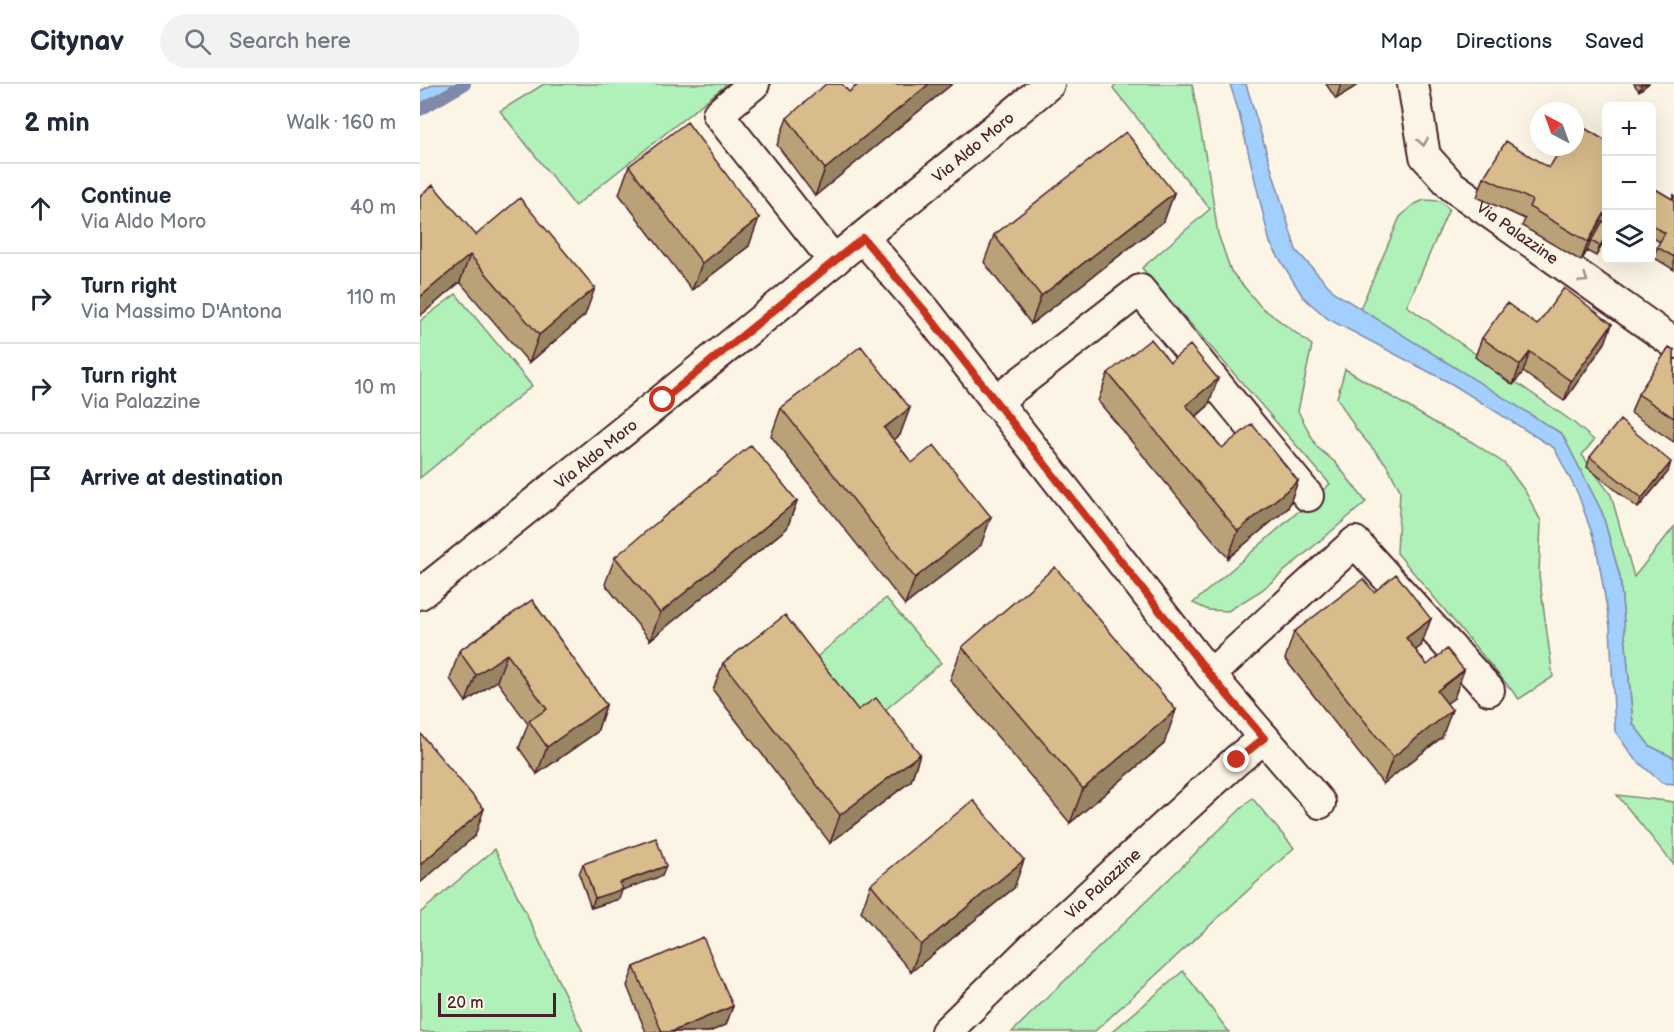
<!DOCTYPE html>
<meta charset="utf-8">
<style>
:root{--surface:#fff;--page:#f2f2f3;--text:#1f2937;--muted:#747a83;--line:#e0e1e3}
body{margin:0;font-family:"Balsamiq Sans",sans-serif;background:var(--page);color:var(--text)}
.controls{position:absolute;right:18px;top:18px;display:grid;overflow:hidden;border-radius:9px;box-shadow:0 6px 24px #0002}
.controls button{width:54px;height:54px;display:grid;place-items:center;padding:0;border:0;border-bottom:2px solid var(--line);background:var(--surface);color:var(--text);font:30px sans-serif}
.compass{position:absolute;left:1110px;top:18px;width:54px;height:54px;border-radius:50%;background:var(--surface);box-shadow:0 6px 24px #0002;rotate:319deg}
.scale{position:absolute;left:18px;bottom:15px;width:118px;box-sizing:border-box;padding-left:6px;border:3px solid #4a1f2b;border-top:0;font-size:16px;line-height:21px;white-space:nowrap;color:#4a1f2b;-webkit-text-stroke:4px #fcf5e5;paint-order:stroke}
.stop{position:absolute;width:18px;height:18px;margin:-14px;border:4px solid #c8321e;border-radius:50%;background:#fff}
.stop.end{background:#c8321e;border-color:#fff;box-shadow:0 2px 6px #0008}
.list{margin:0;padding:0;list-style:none}
h2{display:flex;justify-content:space-between;align-items:center;height:78px;margin:0;padding:0 24px;font-size:26px}
h2 small{font-size:20px;font-weight:400;color:var(--muted)}
.list li{display:grid;grid-template-columns:39px 1fr auto;gap:18px;align-items:center;box-sizing:border-box;height:90px;padding:0 24px;border-top:2px solid var(--line)}
.list b{display:block;font-size:22px;white-space:nowrap}
.list p{margin:0;font-size:20px;white-space:nowrap;color:var(--muted)}
.list em{font-size:20px;font-style:normal;color:var(--muted)}
.icon{flex:none;width:33px;height:33px;fill:none;stroke:currentColor;stroke-width:2;stroke-linecap:round;stroke-linejoin:round}
.map{position:relative;flex:none;width:1254px;height:948px;overflow:hidden}
header{display:flex;align-items:center;gap:36px;box-sizing:border-box;height:84px;padding:0 30px;background:var(--surface);border-bottom:2px solid var(--line)}
header strong{font-size:28px}
nav{display:flex;gap:33px;margin-inline-start:auto;font-size:21px}
.search{width:420px;height:54px;background:var(--page);display:flex;align-items:center;gap:15px;box-sizing:border-box;padding:0 21px;border-radius:33px;color:var(--muted);font-size:22px}
main{display:flex}
aside{flex:1;background:var(--surface)}
.map>svg:first-child{display:block}
</style>
<header>
<strong>Citynav</strong>
<div class="search"><svg class="icon" aria-label="search" viewBox="0 0 24 24"><circle cx="10" cy="10" r="6"/><path d="M15 15l6 6"/></svg>Search here</div>
<nav><a>Map</a><a>Directions</a><a>Saved</a></nav>
</header>
<main>
<aside>
<h2>2 min<small>Walk · 160 m</small></h2>
<ul class="list">
<li><svg class="icon" aria-label="ahead" viewBox="0 0 24 24"><path d="M12 20V5M6 11l6-6 6 6"/></svg><div><b>Continue</b><p>Via Aldo Moro</p></div><em>40 m</em></li>
<li><svg class="icon" aria-label="right" viewBox="0 0 24 24"><path d="M7 20v-9h11M14 6l5 5-5 5"/></svg><div><b>Turn right</b><p>Via Massimo D'Antona</p></div><em>110 m</em></li>
<li><svg class="icon" aria-label="right" viewBox="0 0 24 24"><path d="M7 20v-9h11M14 6l5 5-5 5"/></svg><div><b>Turn right</b><p>Via Palazzine</p></div><em>10 m</em></li>
<li><svg class="icon" aria-label="arrive" viewBox="0 0 24 24"><path d="M6 21V4h12l-3 4 3 4H6"/></svg><div><b>Arrive at destination</b></div></li>
</ul>
</aside>
<div class="map">
<svg width="1254" height="948" viewBox="0 0 1254 948">
<rect width="100%" height="100%" fill="#fcf5e5"/>
<filter id="ink" filterUnits="userSpaceOnUse"><feTurbulence type="fractalNoise" baseFrequency=".0167" numOctaves="2"/><feDisplacementMap in="SourceGraphic" scale="12" xChannelSelector="R" yChannelSelector="G"/><feConvolveMatrix kernelMatrix="1 2 1 2 8 2 1 2 1" color-interpolation-filters="sRGB"/></filter>
<g filter="url(#ink)">
<path fill="#b0f1b9" stroke="#7d8872" stroke-width="1.5" d="M 124,0 L 307,0 L 155,122 L 80,27 Z
M 696,0 L 772,0 L 789,91 L 798,150 L 811,187 L 841,223 L 892,261 L 878,327 L 897,363 L 916,379 L 946,418 L 842,506 L 808,527 L 788,526 L 773,519 L 910,400 L 722,184 L 790,125 L 693,4 Z
M 1004,116 L 1020,117 L 1029,125 L 987,222 L 1153,338 L 1174,356 L 1162,371 L 1191,411 L 1214,493 L 1254,443 L 1254,674 L 1230,662 L 1213,640 L 1200,493 L 1182,428 L 1142,350 L 940,225 L 980,133 L 993,121 Z
M 36,210 L 112,302 L 0,394 L 0,237 Z
M 925,285 L 1017,340 L 1052,358 L 1085,380 L 1105,407 L 1121,437 L 1119,491 L 1133,593 L 1099,615 L 977,469 L 980,406 L 966,380 L 936,345 L 917,314 Z
M 466,514 L 521,579 L 446,642 L 392,577 Z
M 1197,711 L 1254,718 L 1254,781 Z
M 832,714 L 874,764 L 674,948 L 592,948 Z
M 75,765 L 163,948 L 0,948 L 0,829 Z
M 763,887 L 809,948 L 692,948 Z"/>
<path fill="#a2cffd" stroke="#7f89a9" stroke-width="1.5" d="M 14,0 L 45,0 L 0,26 L 0,7 Z
M 810,0 L 826,0 L 876,166 L 915,209 L 1142,350 L 1182,428 L 1200,493 L 1213,640 L 1230,662 L 1254,674 L 1254,700 L 1242,699 L 1213,673 L 1195,647 L 1190,542 L 1176,461 L 1158,410 L 1134,364 L 1032,300 L 908,235 L 883,213 L 850,159 L 819,29 Z"/>
<g fill="none" stroke-linecap="round" stroke-linejoin="round">
<path stroke="#7f89a9" stroke-width="12" d="M 0,26 L 45,0"/>
<defs>
<g id="minor">
<path d="M 334,0 L 298,30 L 414,177"/>
<path id="s1" d="M 993,0 L 1005,72 L 1032,102 L 1254,259"/>
<path d="M 443,154 L 505,226 L 790,591 L 900,719"/>
<path d="M 575,318 L 720,206 L 888,412"/>
<path id="s2" d="M 0,510 C 211,342 421,172 629,0"/>
<path d="M 790,591 L 935,458 L 1069,606"/>
<path id="s3" d="M 526,948 L 614,862 L 817,676 L 844,654"/>
</g>
</defs>
<use href="#minor" stroke="#4a1f2b" stroke-width="34"/>
<use href="#minor" stroke="#fcf5e5" stroke-width="30"/>
</g>
<path fill="#baa278" stroke="#4a1f2b" stroke-width="1.5" d="M 435,0 L 532,0 L 395,112 L 357,61 L 367,34 L 429,8 L 436,2 Z
M 906,0 L 939,0 L 916,15 Z
M 1214,0 L 1228,0 L 1219,7 Z
M 209,82 L 329,162 L 272,206 L 199,110 Z
M 1064,93 L 1186,139 L 1186,154 L 1176,172 L 1167,167 L 1161,177 L 1102,142 L 1105,135 L 1057,113 Z
M 1232,103 L 1252,115 L 1254,110 L 1254,186 L 1233,173 L 1240,158 L 1232,153 Z
M 754,109 L 744,137 L 611,240 L 564,178 L 574,151 Z
M 0,112 L 56,151 L 165,231 L 109,279 L 40,198 L 0,232 Z
M 1192,240 L 1185,259 L 1144,317 L 1103,288 L 1093,301 L 1055,273 L 1062,254 L 1117,241 Z
M 1254,266 L 1254,358 L 1211,329 L 1218,310 Z
M 688,289 L 788,322 L 776,333 L 802,364 L 878,397 L 868,424 L 808,474 L 678,317 Z
M 361,324 L 480,351 L 474,356 L 492,379 L 561,461 L 485,521 L 351,352 Z
M 1170,373 L 1248,388 L 1218,424 L 1167,383 Z
M 377,417 L 367,444 L 230,556 L 185,500 L 195,473 Z
M 112,516 L 186,621 L 177,648 L 117,690 L 99,664 L 108,640 L 77,597 L 46,618 L 30,595 L 39,567 Z
M 874,548 L 1001,562 L 995,566 L 1007,581 L 1044,586 L 1034,614 L 1027,619 L 1022,653 L 963,700 L 865,575 Z
M 542,563 L 744,660 L 650,739 L 530,596 Z
M 303,579 L 500,670 L 491,697 L 410,759 L 293,606 Z
M 163,780 L 246,782 L 242,792 L 202,806 L 199,815 L 171,824 L 159,790 Z
M 451,800 L 594,804 L 491,888 L 441,828 Z
M 214,883 L 313,922 L 306,941 L 289,948 L 226,948 L 207,902 Z"/>
<path fill="#978462" stroke="#4a1f2b" stroke-width="1.5" d="M 509,0 L 532,0 L 395,112 L 405,85 Z
M 921,0 L 939,0 L 916,15 Z
M 1222,0 L 1228,0 L 1219,7 Z
M 754,109 L 744,137 L 611,240 L 621,212 Z
M 1186,127 L 1186,135 L 1173,158 L 1171,157 L 1167,167 L 1161,177 L 1168,158 Z
M 339,134 L 329,162 L 272,206 L 282,179 Z
M 1186,151 L 1186,154 L 1176,172 L 1180,162 Z
M 50,171 L 40,198 L 0,232 L 0,213 Z
M 175,204 L 165,231 L 109,279 L 119,251 Z
M 1192,240 L 1185,259 L 1144,317 L 1151,297 Z
M 1110,268 L 1103,288 L 1093,301 L 1100,281 Z
M 798,295 L 788,322 L 756,349 L 766,321 Z
M 490,324 L 480,351 L 454,371 L 464,344 Z
M 1251,378 L 1248,388 L 1218,424 L 1222,414 Z
M 878,397 L 868,424 L 808,474 L 818,447 Z
M 377,417 L 367,444 L 230,556 L 240,529 Z
M 571,433 L 561,461 L 485,521 L 495,494 Z
M 1011,535 L 1001,562 L 976,582 L 986,554 Z
M 87,570 L 77,597 L 46,618 L 56,591 Z
M 1044,586 L 1034,614 L 1007,634 L 1017,607 Z
M 186,621 L 177,648 L 117,690 L 127,663 Z
M 756,626 L 744,660 L 650,739 L 663,705 Z
M 1032,626 L 1022,653 L 963,700 L 973,673 Z
M 500,670 L 491,697 L 410,759 L 420,731 Z
M 64,725 L 55,752 L 0,799 L 1,780 Z
M 604,776 L 594,804 L 491,888 L 501,861 Z
M 246,782 L 242,792 L 202,806 L 199,815 L 171,824 L 175,814 L 199,799 Z
M 313,922 L 306,941 L 289,948 L 251,948 Z"/>
<path fill="#d8bc8c" stroke="#4a1f2b" stroke-width="1.5" d="M 406,0 L 422,0 L 429,8 L 439,0 L 509,0 L 405,85 L 367,34 Z
M 267,38 L 339,134 L 282,179 L 209,82 Z
M 1156,39 L 1186,57 L 1186,127 L 1168,158 L 1109,123 L 1112,116 L 1064,93 L 1086,57 L 1129,84 L 1142,63 L 1155,63 Z
M 706,48 L 754,109 L 621,212 L 574,151 Z
M 13,101 L 56,151 L 100,114 L 175,204 L 119,251 L 50,171 L 0,213 L 0,112 Z
M 1232,103 L 1252,115 L 1254,110 L 1254,173 L 1237,163 L 1245,149 L 1232,141 Z
M 1183,137 L 1186,139 L 1186,151 L 1180,162 L 1171,157 Z
M 1144,204 L 1192,240 L 1151,297 L 1110,268 L 1100,281 L 1062,254 L 1087,219 L 1117,241 Z
M 731,255 L 750,278 L 770,261 L 798,295 L 766,321 L 802,364 L 832,340 L 878,397 L 818,447 L 688,289 Z
M 441,262 L 490,324 L 464,344 L 492,379 L 514,361 L 571,433 L 495,494 L 361,324 Z
M 1249,263 L 1254,266 L 1254,334 L 1218,310 Z
M 1200,336 L 1251,378 L 1222,414 L 1170,373 Z
M 331,361 L 377,417 L 240,529 L 195,473 Z
M 635,483 L 756,626 L 663,705 L 542,563 Z
M 976,490 L 1011,535 L 986,554 L 1007,581 L 1027,565 L 1044,586 L 1017,607 L 1032,626 L 973,673 L 874,548 L 943,495 L 954,508 Z
M 112,516 L 186,621 L 127,663 L 109,637 L 127,625 L 87,570 L 56,591 L 39,567 Z
M 365,531 L 438,626 L 456,614 L 500,670 L 420,731 L 303,579 Z
M 0,649 L 64,725 L 1,780 L 0,779 Z
M 553,716 L 604,776 L 501,861 L 451,800 Z
M 236,754 L 246,782 L 199,799 L 203,805 L 175,814 L 163,780 Z
M 283,853 L 313,922 L 251,948 L 242,948 L 214,883 Z"/>
<defs><path id="oneway-chevron" d="M-2-3.5L2.5 0L-2 3.5" fill="none" stroke-width="1.6" stroke-linecap="round" stroke-linejoin="round" transform="scale(1.5)"/></defs>
<g stroke="#a38a88">
<use href="#oneway-chevron" transform="translate(1003 58) rotate(81)"/>
<use href="#oneway-chevron" transform="translate(1164 195) rotate(35)"/>
</g>
</g>
<g fill="none" stroke-linecap="round" stroke-linejoin="round" filter="url(#ink)">
<path stroke="#c8321e" stroke-width="8" d="M 243,316 L 443,154 L 504,226 L 790,591 L 844,654 L 817,676"/>
</g>
<g text-anchor="middle" stroke-width="4.5" stroke-linejoin="round" paint-order="stroke">
<g font-size="16" fill="#4a1f2b" stroke="#fcf5e5">
<text dy="6" stroke="none"><textPath href="#s2" startOffset="711">Via Aldo Moro</textPath></text>
<text dy="6" stroke="none"><textPath href="#s1" startOffset="194">Via Palazzine</textPath></text>
<text dy="6" stroke="none"><textPath href="#s2" startOffset="225">Via Aldo Moro</textPath></text>
<text dy="6" stroke="none"><textPath href="#s3" startOffset="216">Via Palazzine</textPath></text>
</g>
</g>
</svg>
<div class="controls">
<button>+</button>
<button>−</button>
<button><svg class="icon" aria-label="layers" viewBox="0 0 24 24"><path d="M12 4l9 5-9 5-9-5zM3 14l9 5 9-5"/></svg></button>
</div>
<svg class="compass" viewBox="-18 -18 36 36"><path d="M0-13l5 13h-10z" fill="#e53935"/><path d="M0 13l5-13h-10z" fill="#747a83"/></svg>
<div class="scale">20 m</div>
<div class="stop" style="left:243px;top:316px"></div>
<div class="stop end" style="left:817px;top:676px"></div>
</div>
</main>
